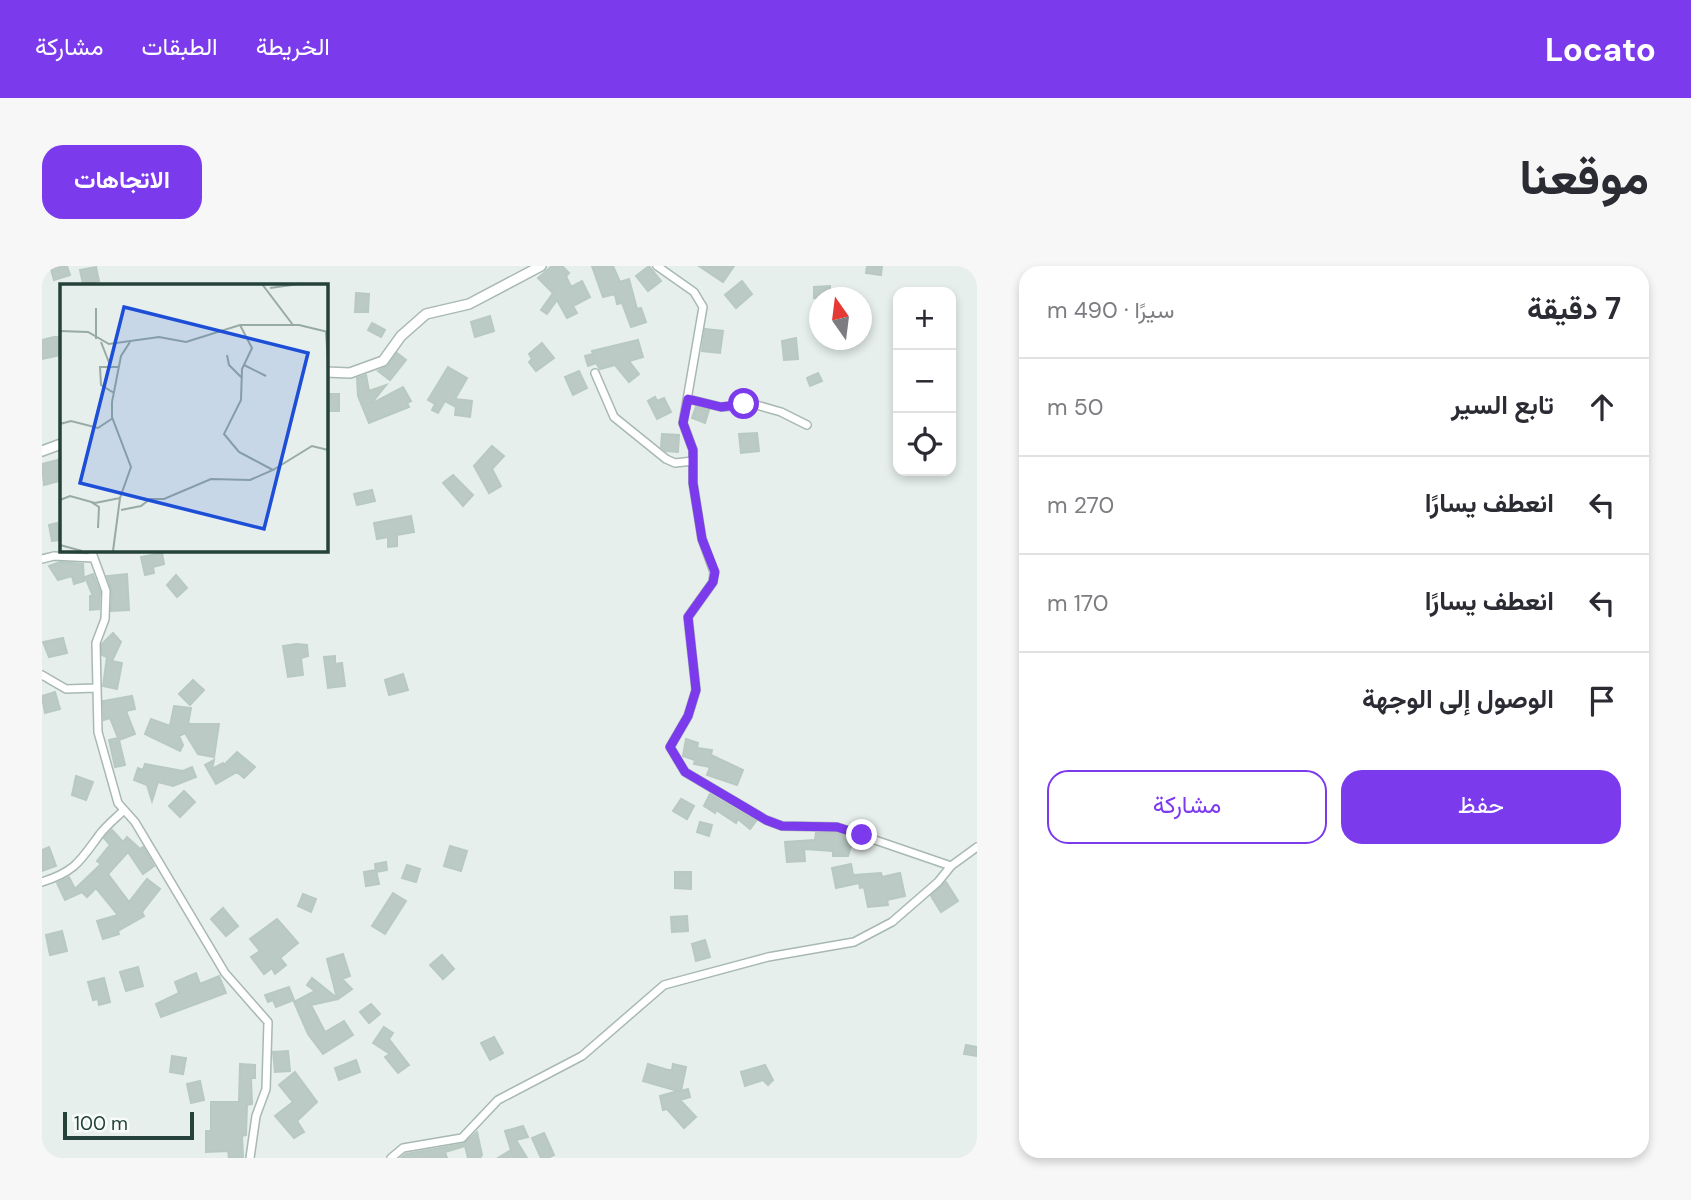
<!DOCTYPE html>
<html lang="ar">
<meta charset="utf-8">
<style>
:root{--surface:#fff;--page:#f7f7f7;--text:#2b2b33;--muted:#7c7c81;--line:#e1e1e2;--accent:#7c3aed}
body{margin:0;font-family:"DM Sans",Vazirmatn,sans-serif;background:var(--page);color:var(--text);direction:rtl}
.controls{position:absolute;right:21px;top:21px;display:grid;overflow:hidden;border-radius:14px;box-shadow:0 4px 10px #0003}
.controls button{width:63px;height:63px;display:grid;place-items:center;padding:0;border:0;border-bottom:2px solid var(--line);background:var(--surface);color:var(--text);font:35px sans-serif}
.compass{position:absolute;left:767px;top:21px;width:63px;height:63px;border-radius:50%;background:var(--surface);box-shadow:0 4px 10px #0003;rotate:346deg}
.scale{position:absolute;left:21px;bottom:18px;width:131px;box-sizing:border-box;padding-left:7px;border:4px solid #24423a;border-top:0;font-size:19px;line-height:24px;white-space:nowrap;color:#24423a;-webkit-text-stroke:5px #f7fbf9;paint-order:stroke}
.stop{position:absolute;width:21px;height:21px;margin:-16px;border:5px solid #7c3aed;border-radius:50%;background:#fff}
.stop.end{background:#7c3aed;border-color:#fff;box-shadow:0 2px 7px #0008}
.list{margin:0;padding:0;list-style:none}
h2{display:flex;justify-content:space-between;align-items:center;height:91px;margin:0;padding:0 28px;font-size:30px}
h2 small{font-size:23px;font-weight:400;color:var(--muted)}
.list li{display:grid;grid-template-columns:46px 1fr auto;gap:21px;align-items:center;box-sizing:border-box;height:98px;padding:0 28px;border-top:2px solid var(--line)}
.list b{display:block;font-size:26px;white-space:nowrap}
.list em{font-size:23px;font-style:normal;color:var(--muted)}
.actions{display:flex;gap:14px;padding:21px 28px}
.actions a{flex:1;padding:16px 0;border:2px solid var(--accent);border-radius:21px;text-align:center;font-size:24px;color:var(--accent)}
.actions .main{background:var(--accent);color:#fff}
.icon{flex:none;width:38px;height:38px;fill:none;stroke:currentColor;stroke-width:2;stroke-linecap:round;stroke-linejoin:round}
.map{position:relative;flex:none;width:935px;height:892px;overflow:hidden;direction:ltr;border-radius:21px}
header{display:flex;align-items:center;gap:42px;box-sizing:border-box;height:98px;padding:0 35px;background:var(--accent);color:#fff}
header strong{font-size:33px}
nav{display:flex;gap:38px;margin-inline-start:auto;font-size:24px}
.intro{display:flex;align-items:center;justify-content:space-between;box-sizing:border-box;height:168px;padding:0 42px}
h1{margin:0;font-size:49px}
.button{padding:18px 32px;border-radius:21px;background:var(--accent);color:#fff;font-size:24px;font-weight:700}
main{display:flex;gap:42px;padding:0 42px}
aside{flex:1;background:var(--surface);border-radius:21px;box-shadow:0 4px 10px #0003}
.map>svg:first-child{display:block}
</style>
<header>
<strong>Locato</strong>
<nav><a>الخريطة</a><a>الطبقات</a><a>مشاركة</a></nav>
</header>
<div class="intro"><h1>موقعنا</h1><a class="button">الاتجاهات</a></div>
<main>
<aside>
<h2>7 دقيقة<small>سيرًا · 490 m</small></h2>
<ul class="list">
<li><svg class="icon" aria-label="ahead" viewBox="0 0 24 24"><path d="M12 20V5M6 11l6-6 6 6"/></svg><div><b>تابع السير</b></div><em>50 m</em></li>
<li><svg class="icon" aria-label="left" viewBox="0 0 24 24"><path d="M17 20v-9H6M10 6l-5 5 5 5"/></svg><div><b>انعطف يسارًا</b></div><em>270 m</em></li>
<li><svg class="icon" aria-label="left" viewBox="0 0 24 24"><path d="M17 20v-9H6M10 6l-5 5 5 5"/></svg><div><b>انعطف يسارًا</b></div><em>170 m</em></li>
<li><svg class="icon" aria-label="arrive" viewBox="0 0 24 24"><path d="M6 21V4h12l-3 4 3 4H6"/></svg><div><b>الوصول إلى الوجهة</b></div></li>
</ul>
<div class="actions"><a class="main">حفظ</a><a>مشاركة</a></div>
</aside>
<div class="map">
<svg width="935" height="892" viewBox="0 0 935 892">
<rect width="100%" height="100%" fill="#e6efeb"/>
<path fill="#bbcac4" stroke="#b8c9c2" stroke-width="2" d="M 8,0 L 25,0 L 28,9 L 12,14 Z
M 510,0 L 520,0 L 527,7 L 524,10 L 529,21 L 540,15 L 548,31 L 531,40 L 535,47 L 525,52 L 515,34 L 505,48 L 499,44 L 511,27 L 496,12 Z
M 550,0 L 571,0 L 578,16 L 587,13 L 595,43 L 599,42 L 604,56 L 589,61 L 580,37 L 575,38 L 573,28 L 561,31 Z
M 607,0 L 619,15 L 606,25 L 594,10 Z
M 657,0 L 692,0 L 681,16 Z
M 825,0 L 840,0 L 839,9 L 824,7 Z
M 54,1 L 57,15 L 41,18 L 38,4 Z
M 700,15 L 710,28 L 694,42 L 683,29 Z
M 788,20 L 788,32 L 772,32 L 772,21 Z
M 314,27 L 327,28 L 326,46 L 313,46 Z
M 448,50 L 452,65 L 433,71 L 429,56 Z
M 330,57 L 343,64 L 339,71 L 326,64 Z
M 663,63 L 681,65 L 678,87 L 660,85 Z
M 12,71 L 19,71 L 19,89 L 0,93 L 0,74 Z
M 754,72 L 756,93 L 742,94 L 740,75 Z
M 596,74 L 601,91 L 587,95 L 597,108 L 587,116 L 573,99 L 558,103 L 554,97 L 546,100 L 543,90 L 551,88 L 550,85 Z
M 500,77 L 512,92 L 494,105 L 487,96 L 490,93 L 487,88 Z
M 355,87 L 364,94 L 348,114 L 336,105 L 346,100 Z
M 406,101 L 425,112 L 413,133 L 430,135 L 428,151 L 413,149 L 414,141 L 403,135 L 396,147 L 390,144 L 393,138 L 386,134 Z
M 537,105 L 545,122 L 531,129 L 523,111 Z
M 776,107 L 780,115 L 768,120 L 765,112 Z
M 324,109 L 327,125 L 344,119 L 329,138 L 361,121 L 369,135 L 365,137 L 367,141 L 327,157 L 316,130 L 315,112 Z
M 284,128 L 297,128 L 297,145 L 284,145 Z
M 613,131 L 615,135 L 622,132 L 629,146 L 615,153 L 606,135 Z
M 654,141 L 667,144 L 663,157 L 650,152 Z
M 715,167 L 717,185 L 699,187 L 697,168 Z
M 620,168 L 637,169 L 636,186 L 624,185 L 619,181 Z
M 450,180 L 462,190 L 450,203 L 459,220 L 447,227 L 432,200 Z
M 19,193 L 19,205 L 15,206 L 17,215 L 2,219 L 0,198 Z
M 411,209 L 431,229 L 421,240 L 401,217 Z
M 330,224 L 333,235 L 315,239 L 312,228 Z
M 369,250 L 372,266 L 355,269 L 355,280 L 346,281 L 346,271 L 335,273 L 332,257 Z
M 15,257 L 16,263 L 19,262 L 19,274 L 10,275 L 7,259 Z
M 120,287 L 122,298 L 111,301 L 112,307 L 103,309 L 99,291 Z
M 18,296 L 41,298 L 42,315 L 32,318 L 30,310 L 16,314 L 7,300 Z
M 51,308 L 58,326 L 57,343 L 48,344 L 48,330 L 51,330 L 43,311 Z
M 85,308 L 87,344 L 69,345 L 70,325 L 65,310 Z
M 134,309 L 145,322 L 135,331 L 125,319 Z
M 71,367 L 79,376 L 70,395 L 80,397 L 75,423 L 61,420 L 65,391 L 60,389 L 60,378 Z
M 21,372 L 25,387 L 7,391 L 1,376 Z
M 254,378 L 265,379 L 266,390 L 259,392 L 261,409 L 246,411 L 241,380 Z
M 293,390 L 293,398 L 300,397 L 303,420 L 286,422 L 282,391 Z
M 361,408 L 366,424 L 347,429 L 343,414 Z
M 151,414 L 162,424 L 148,439 L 137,428 Z
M 13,426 L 18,443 L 3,447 L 0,430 Z
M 90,430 L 93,443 L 84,445 L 93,468 L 77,474 L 83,499 L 73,501 L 67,474 L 76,472 L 68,452 L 62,454 L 61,435 Z
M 132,440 L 149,442 L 146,458 L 177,458 L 172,491 L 156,488 L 143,467 L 137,470 L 141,479 L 138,485 L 103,468 L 109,453 L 128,460 Z
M 644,473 L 656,477 L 655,482 L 670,484 L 669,489 L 701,504 L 695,519 L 665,509 L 668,501 L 652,498 L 653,494 L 641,490 Z
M 195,486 L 213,501 L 202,512 L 195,506 L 174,518 L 163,499 L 172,494 L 170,503 L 181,497 L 182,499 Z
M 103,498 L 141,505 L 150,501 L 154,511 L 131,520 L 116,516 L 110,535 L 105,519 L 92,514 L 96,502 L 101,504 Z
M 34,510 L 51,516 L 44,534 L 30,529 Z
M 142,525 L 153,536 L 138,551 L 127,540 Z
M 668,528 L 714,555 L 708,563 L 696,553 L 694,557 L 674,544 L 673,547 L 662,540 Z
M 639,533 L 652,540 L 645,553 L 631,545 Z
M 658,556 L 670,559 L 667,570 L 655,566 Z
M 70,564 L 81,576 L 85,571 L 98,583 L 101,581 L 112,600 L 101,608 L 86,586 L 66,608 L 87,636 L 105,613 L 118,623 L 100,646 L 102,650 L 76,665 L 77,668 L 61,673 L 55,655 L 76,649 L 54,622 L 45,631 L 40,626 L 23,634 L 15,617 L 27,611 L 33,623 L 59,598 L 55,595 L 68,579 L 62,572 Z
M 774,567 L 794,567 L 811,573 L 806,590 L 791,590 L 791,585 L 762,583 L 763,595 L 745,596 L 743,576 L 773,574 Z
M 408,580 L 425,585 L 419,605 L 402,600 Z
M 7,581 L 14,600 L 0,605 L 0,584 Z
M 344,596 L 345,604 L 334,606 L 333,598 Z
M 809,598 L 811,609 L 839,607 L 840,611 L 858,607 L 863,630 L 845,634 L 846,639 L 826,641 L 822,621 L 818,622 L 817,617 L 794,622 L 790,602 Z
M 365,599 L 378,603 L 374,616 L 360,612 Z
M 334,604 L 337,618 L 324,620 L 322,606 Z
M 633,606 L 649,606 L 649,623 L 633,622 Z
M 904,616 L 916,635 L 899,646 L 889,630 Z
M 351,627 L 364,635 L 343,668 L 330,660 Z
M 261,628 L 274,633 L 269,646 L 256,640 Z
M 181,642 L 196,660 L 184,670 L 169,653 Z
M 645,650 L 646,665 L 630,666 L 629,651 Z
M 235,653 L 256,677 L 238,692 L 244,699 L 233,708 L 230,702 L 222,708 L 209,691 L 218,685 L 208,673 Z
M 20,665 L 25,685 L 8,689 L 4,669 Z
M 663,674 L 668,691 L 654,695 L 650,678 Z
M 301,688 L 308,710 L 300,713 L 310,723 L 296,733 L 269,739 L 283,766 L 302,755 L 311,769 L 281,788 L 266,768 L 252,736 L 273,725 L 265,719 L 270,712 L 295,732 L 285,693 Z
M 400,689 L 412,703 L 401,713 L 388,699 Z
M 96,701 L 101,720 L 84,725 L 78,706 Z
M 154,707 L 158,718 L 177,710 L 184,727 L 119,751 L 114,738 L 137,727 L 133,716 Z
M 62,712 L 68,736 L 57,739 L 56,733 L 51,734 L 46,716 Z
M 247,721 L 252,734 L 234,741 L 231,734 L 226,736 L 223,729 Z
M 329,738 L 338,748 L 327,757 L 318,746 Z
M 342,761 L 351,767 L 347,773 L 367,799 L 356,807 L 343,791 L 348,788 L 331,777 Z
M 452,771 L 461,787 L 448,794 L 439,777 Z
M 924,779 L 935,781 L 935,790 L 922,788 Z
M 246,785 L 248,805 L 233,806 L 231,786 Z
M 130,790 L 144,792 L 141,808 L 128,806 Z
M 314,794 L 318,806 L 297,814 L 293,802 Z
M 198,798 L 213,799 L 213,812 L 209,812 L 210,838 L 205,839 L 204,869 L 200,870 L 201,892 L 187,892 L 186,885 L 164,886 L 164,865 L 169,865 L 169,836 L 197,836 Z
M 606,798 L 626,804 L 630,804 L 631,798 L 644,801 L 639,825 L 646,823 L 648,831 L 638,834 L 654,851 L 642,862 L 625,843 L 621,844 L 618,830 L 636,825 L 601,815 Z
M 723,799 L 731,814 L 726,819 L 721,814 L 703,820 L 699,806 Z
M 253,806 L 275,836 L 255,855 L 262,866 L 252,872 L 233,850 L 251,836 L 237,819 Z
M 158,815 L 162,834 L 149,837 L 145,818 Z
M 481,860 L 486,871 L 474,874 L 485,892 L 456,892 L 469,884 L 463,865 Z
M 435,866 L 440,889 L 438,892 L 426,892 L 423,880 L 403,886 L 405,892 L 359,892 L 364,888 L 421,878 Z
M 502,867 L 512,889 L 506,892 L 499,892 L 490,872 Z"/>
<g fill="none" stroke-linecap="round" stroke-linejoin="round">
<defs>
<path id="minor" d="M 553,107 L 572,151 L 624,193 L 633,197 L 651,195
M 646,133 L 679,141 L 711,138 L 739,146 L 765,159
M 49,284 L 64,325 L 63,353 L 54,377 L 56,466 L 76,537 L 93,556 L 183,707 L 226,756 L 224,823 L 214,850 L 208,892
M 0,293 L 12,290 L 51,292
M 0,409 L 24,423 L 54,422
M 909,600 L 935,581
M 0,616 C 34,605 38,595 58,568 C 65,559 74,552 82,544
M 349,892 L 361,882 L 420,872 L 456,834 L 540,790 L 622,719 L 726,691 L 812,676 L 850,656 L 896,616 L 909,600 L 795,561 L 740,560 L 724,554 L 643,506 L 628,481 L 646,450 L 654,424 L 646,351 L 671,316 L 672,306 L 660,273 L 651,217 L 651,184 L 641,157 L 661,41 L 652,26 L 615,0"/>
<path id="tertiary" d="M 284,106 L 308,107 L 341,95 L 359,70 L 384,48 L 427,38 L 499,0
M 0,185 L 19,178"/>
</defs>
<use href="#minor" stroke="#a8b8b2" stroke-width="10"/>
<use href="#tertiary" stroke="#a8b8b2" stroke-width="12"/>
<use href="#minor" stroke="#fff" stroke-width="7"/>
<use href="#tertiary" stroke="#fff" stroke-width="9"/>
</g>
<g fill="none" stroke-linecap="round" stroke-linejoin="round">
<path stroke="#7c3aed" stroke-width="9" d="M 702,138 L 679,141 L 646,133 L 641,157 L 651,184 L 651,217 L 660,273 L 673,306 L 671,316 L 646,351 L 654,424 L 646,450 L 628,481 L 643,506 L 724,554 L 740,560 L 795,561 L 820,569"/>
</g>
<g transform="translate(18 18)">
<rect width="268" height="268" fill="#e6efeb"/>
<path fill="none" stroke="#98aaa4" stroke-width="2" d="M 202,0 L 233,41M 210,4 L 239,0M 0,47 L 28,48 L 49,60 L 99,53 L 126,58 L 180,41 L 239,41 L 268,48M 266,48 L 268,80M 36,55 L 36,24M 41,58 L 50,81M 167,71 L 169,81 L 182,94M 184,81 L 206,92M 54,109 L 41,101 L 40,83 L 59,83M 0,140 L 11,137 L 38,144 L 53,134M 213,186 L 252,162 L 268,166M 0,216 L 10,212 L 35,219 L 60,214M 31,218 L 39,223 L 38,244M 61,226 L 81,222 L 90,215 L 104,215 L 151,195 L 190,196 L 213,186 L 179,168 L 164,150 L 181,116 L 182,85 L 192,64 L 180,41M 0,261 L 22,267M 53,267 L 60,214 L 71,183 L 52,133 L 52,118 L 61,72 L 70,58"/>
<path fill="#1d4ed8" fill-opacity="0.15" stroke="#1d4ed8" stroke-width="3.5" d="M 64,23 L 248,69 L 204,245 L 20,199 Z"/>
<rect width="268" height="268" fill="none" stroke="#24423a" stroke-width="3.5"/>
</g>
</svg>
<div class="controls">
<button>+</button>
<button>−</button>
<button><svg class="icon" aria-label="locate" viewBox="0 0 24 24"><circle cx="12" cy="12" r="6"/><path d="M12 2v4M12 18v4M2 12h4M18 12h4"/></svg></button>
</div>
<svg class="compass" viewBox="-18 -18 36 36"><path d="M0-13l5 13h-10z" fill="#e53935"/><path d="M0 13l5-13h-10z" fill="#7c7c81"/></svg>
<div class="scale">100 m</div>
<div class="stop" style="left:702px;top:138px"></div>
<div class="stop end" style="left:820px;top:569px"></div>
</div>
</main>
